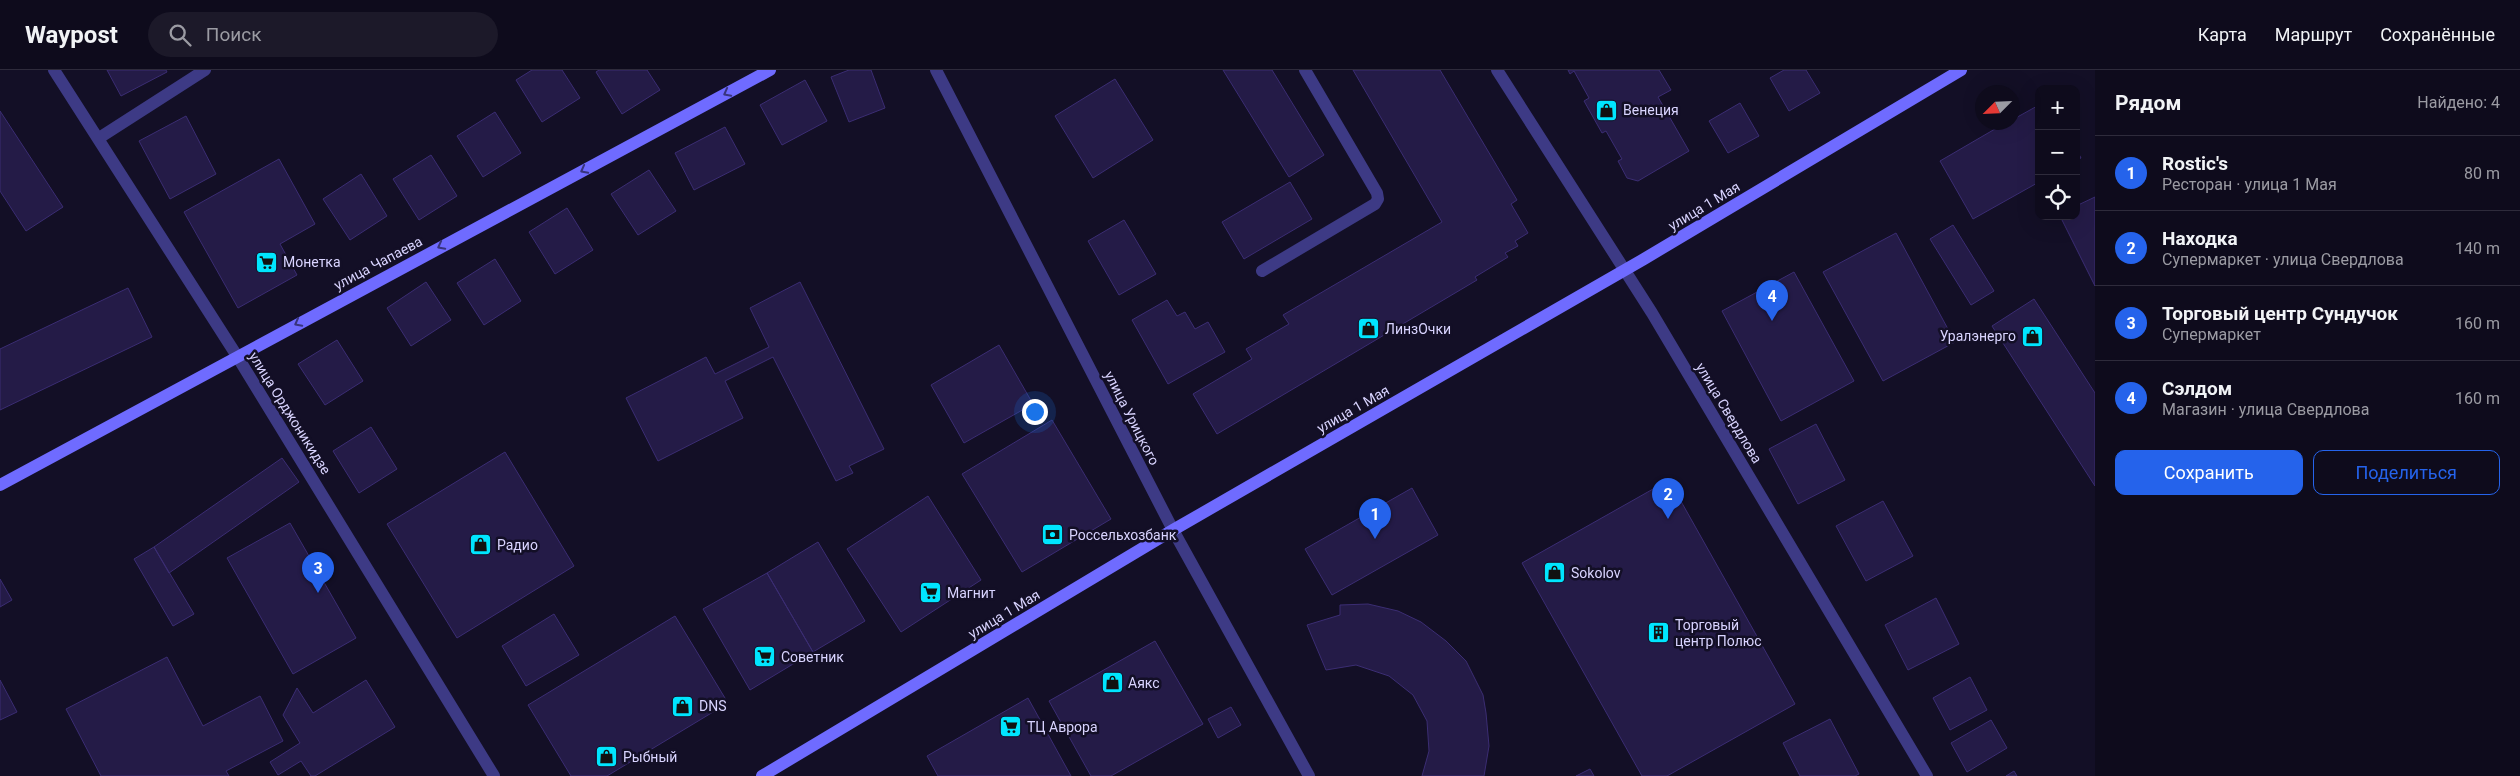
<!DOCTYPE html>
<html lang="ru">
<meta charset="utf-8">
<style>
:root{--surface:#0e0b1c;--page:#1c1929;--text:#f1f3f6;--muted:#9b9ba3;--line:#2e2b3b;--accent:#2563eb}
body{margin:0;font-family:Roboto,sans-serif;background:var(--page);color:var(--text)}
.controls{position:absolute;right:15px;top:15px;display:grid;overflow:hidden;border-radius:10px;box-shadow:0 5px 20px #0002}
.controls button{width:45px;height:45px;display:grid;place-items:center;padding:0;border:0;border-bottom:1px solid var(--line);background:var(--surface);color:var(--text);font:25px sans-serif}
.compass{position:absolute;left:1975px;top:15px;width:45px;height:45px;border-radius:50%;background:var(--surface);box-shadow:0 5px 20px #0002;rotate:246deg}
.you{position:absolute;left:1034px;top:341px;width:18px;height:18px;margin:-12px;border:4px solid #fff;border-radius:50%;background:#1a73e8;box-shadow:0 0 0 8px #1a73e833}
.badge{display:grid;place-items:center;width:32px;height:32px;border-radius:50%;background:var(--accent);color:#fff;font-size:16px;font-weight:700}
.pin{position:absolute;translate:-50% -41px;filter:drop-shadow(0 1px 2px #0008)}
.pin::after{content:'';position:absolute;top:26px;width:18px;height:15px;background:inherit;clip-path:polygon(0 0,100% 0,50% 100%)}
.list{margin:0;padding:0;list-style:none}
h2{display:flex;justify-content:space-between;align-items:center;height:65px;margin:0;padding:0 20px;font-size:21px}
h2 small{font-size:16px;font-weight:400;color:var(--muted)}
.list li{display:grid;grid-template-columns:32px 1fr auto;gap:15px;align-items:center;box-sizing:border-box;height:75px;padding:0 20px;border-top:1px solid var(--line)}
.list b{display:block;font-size:19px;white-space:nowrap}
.list p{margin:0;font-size:16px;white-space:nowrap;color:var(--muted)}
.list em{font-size:16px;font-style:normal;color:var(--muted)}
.actions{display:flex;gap:10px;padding:15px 20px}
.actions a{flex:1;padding:11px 0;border:1px solid var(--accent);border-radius:10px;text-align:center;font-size:18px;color:var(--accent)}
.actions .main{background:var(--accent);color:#fff}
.icon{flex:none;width:28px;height:28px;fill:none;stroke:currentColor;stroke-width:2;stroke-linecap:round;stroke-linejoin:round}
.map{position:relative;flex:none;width:2095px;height:706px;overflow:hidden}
header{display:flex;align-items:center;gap:30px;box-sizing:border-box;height:70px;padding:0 25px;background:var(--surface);border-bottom:1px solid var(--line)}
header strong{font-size:24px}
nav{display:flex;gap:28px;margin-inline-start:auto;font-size:18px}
.search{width:350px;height:45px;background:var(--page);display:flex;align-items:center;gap:12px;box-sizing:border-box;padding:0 18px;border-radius:28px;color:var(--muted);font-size:19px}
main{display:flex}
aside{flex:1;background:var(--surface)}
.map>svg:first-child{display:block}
</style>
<header>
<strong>Waypost</strong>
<div class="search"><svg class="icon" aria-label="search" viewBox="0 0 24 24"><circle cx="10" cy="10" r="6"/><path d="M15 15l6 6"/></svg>Поиск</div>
<nav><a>Карта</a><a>Маршрут</a><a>Сохранённые</a></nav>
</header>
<main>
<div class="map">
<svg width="2095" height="706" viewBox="0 0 2095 706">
<rect width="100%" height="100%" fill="#130f26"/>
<path fill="#241b47" stroke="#3b2d73" d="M 107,0 L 166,0 L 167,2 L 121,26 Z
M 532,0 L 562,0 L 580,28 L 542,52 L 516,10 Z
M 599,0 L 647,0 L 660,20 L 622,44 L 596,2 Z
M 849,0 L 871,0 L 885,38 L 849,52 L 831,7 Z
M 1223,0 L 1272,0 L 1324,85 L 1289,107 Z
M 1353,0 L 1440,0 L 1517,130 L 1511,134 L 1528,163 L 1515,171 L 1518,176 L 1505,183 L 1508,187 L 1475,207 L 1477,210 L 1217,364 L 1193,324 L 1252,289 L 1246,279 L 1289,254 L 1283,245 L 1442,152 Z
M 1568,0 L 1659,0 L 1671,20 L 1658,27 L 1689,81 L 1638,111 L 1627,108 L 1618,91 L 1622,89 L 1606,61 L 1602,63 L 1584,31 L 1589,28 L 1574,1 L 1570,4 Z
M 1784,0 L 1806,0 L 1820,23 L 1789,41 L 1770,8 Z
M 1115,9 L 1153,70 L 1093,108 L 1055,46 Z
M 805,10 L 827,51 L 782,75 L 760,35 Z
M 1740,33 L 1759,66 L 1728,83 L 1709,51 Z
M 2039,35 L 2039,112 L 1973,149 L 1940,91 L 2007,52 L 2012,52 L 2012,50 Z
M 0,41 L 63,137 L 26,161 L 0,121 Z
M 495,42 L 521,83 L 483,107 L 457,66 Z
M 186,46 L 216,104 L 170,129 L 139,71 Z
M 725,57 L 745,94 L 694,120 L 675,83 Z
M 2076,79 L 2081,88 L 2076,90 Z
M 431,85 L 457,126 L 419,150 L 393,109 Z
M 279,89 L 315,154 L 280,174 L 297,205 L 238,238 L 184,142 Z
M 649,100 L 676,141 L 638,165 L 611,124 Z
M 361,104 L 387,146 L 350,170 L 323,129 Z
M 1290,112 L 1312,149 L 1244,189 L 1222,152 Z
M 2095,127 L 2095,216 L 2060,146 L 2076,146 L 2076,136 Z
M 567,138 L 593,180 L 555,204 L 529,162 Z
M 1124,150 L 1156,204 L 1119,225 L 1088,171 Z
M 1953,155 L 1994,221 L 1971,235 L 1930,169 Z
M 1896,163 L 1955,272 L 1883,311 L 1823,202 Z
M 495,189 L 521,231 L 484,255 L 457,213 Z
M 1794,202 L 1854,311 L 1781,351 L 1722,241 Z
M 426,212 L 451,250 L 411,276 L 387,238 Z
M 800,212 L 884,379 L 849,396 L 853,403 L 836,411 L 773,287 L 725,311 L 743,348 L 658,391 L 626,328 L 706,287 L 715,304 L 769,277 L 750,238 Z
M 128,218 L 152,267 L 0,340 L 0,279 Z
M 2034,229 L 2095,323 L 2095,416 L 1992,256 Z
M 1167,230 L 1177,246 L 1185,242 L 1195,259 L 1208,252 L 1225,282 L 1168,314 L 1132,250 Z
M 337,270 L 363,311 L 325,335 L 298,294 Z
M 999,275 L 1033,334 L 964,373 L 931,315 Z
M 1052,350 L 1111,449 L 1022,502 L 962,404 Z
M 1816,354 L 1845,410 L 1798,434 L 1769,379 Z
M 371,357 L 397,399 L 359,423 L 333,381 Z
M 505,382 L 574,496 L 457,568 L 387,454 Z
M 282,388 L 299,412 L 169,503 L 154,477 Z
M 1669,410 L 1795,634 L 1667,706 L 1642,706 L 1522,493 Z
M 1412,418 L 1438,465 L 1332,525 L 1305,479 Z
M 928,426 L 981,510 L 901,562 L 847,479 Z
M 1883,431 L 1913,486 L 1866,511 L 1836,456 Z
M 290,453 L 356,568 L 293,604 L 227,488 Z
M 818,472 L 865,551 L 813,582 L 767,503 Z
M 154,477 L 194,544 L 173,556 L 134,489 Z
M 767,503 L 813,582 L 750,620 L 703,539 Z
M 0,509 L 12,530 L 0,537 Z
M 1936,528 L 1959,574 L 1908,600 L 1885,555 Z
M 1368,534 L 1398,541 L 1421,552 L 1446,571 L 1466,591 L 1483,625 L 1486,643 L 1489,676 L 1484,706 L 1422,706 L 1429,681 L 1427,651 L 1413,625 L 1389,606 L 1356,595 L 1326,600 L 1307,555 L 1340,545 L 1340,535 Z
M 554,544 L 579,585 L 526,616 L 502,576 Z
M 675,546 L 728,633 L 607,706 L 571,706 L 528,635 Z
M 1155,571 L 1203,654 L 1111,706 L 1091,706 L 1049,631 Z
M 167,587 L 203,656 L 260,626 L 283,671 L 226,701 L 229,706 L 101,706 L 66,639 Z
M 1970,607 L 1987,640 L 1950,660 L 1933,628 Z
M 0,610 L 17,642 L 0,650 Z
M 366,610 L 395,657 L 315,706 L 311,706 L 301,691 L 278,705 L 270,692 L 300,673 L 283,645 L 297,618 L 313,643 Z
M 1028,628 L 1071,706 L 938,706 L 927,686 Z
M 1231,637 L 1241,655 L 1218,668 L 1208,649 Z
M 1830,649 L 1859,704 L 1855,706 L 1800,706 L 1783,673 Z
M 1991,650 L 2007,678 L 1967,702 L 1951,673 Z
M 1590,699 L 1594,706 L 1576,706 Z
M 2014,701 L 2017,706 L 2006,706 Z"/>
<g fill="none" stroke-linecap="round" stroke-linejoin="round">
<path stroke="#3d3a85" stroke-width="12" d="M 1262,201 L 1375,134 L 1378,129 L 1377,123 L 1305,0"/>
<path stroke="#3d3a85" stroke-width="12" d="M 54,0 L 237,286 L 494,706
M 936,0 L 1173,460 L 1309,706
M 1497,0 L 1652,243 L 1927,706
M 99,68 L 205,0"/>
<path stroke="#6f6bff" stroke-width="12" d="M 0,415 L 770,0
M 762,706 L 1173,460 L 1644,189 L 1961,0"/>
</g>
<defs><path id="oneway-chevron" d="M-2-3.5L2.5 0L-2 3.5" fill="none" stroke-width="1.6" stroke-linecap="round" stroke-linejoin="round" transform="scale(1.25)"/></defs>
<g stroke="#38347d">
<use href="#oneway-chevron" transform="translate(727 23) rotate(152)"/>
<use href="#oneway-chevron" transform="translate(584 100) rotate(152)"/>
<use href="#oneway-chevron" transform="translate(441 176) rotate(152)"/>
<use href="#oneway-chevron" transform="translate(298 253) rotate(152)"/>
</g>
<defs>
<symbol id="shop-square" viewBox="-11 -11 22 22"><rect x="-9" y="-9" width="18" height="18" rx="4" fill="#00e5ff" stroke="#130f26"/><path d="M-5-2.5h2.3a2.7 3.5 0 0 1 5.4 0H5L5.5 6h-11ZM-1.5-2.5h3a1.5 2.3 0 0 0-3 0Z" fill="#111"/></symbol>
<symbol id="supermarket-square" viewBox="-11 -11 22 22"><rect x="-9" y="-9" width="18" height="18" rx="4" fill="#00e5ff" stroke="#130f26"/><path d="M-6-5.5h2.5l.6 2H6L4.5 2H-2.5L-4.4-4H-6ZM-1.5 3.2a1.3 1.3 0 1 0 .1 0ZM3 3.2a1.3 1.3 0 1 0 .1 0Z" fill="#111"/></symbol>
<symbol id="bank-square" viewBox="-11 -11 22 22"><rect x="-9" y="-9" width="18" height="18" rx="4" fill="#00e5ff" stroke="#130f26"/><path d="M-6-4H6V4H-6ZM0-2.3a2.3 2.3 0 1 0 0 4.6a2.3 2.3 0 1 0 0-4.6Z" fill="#111"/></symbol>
<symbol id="building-square" viewBox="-11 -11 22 22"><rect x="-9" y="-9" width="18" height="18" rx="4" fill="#00e5ff" stroke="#130f26"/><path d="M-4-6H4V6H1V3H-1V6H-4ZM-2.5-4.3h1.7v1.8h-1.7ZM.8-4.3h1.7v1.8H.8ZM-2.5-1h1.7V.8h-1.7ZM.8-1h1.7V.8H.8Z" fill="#111"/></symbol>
</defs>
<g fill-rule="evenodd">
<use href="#shop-square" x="1594" y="28" width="25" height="25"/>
<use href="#supermarket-square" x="254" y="180" width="25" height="25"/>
<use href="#shop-square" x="1356" y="246" width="25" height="25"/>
<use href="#shop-square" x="2020" y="254" width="25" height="25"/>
<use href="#bank-square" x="1040" y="452" width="25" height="25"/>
<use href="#shop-square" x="468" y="462" width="25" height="25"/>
<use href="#shop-square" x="1542" y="490" width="25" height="25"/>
<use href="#supermarket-square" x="918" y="510" width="25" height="25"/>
<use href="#building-square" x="1646" y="550" width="25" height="25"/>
<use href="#supermarket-square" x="752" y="574" width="25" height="25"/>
<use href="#shop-square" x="1100" y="600" width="25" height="25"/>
<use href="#shop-square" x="670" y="624" width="25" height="25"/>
<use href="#supermarket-square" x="998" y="644" width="25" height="25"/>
<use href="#shop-square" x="594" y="674" width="25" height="25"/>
</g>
<g text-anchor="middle" stroke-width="5" stroke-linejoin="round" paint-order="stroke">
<g font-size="14" fill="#d9d4ff" stroke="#130f26" text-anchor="start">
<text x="1623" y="45">Венеция</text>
<text x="283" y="197">Монетка</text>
<text x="1385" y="264">ЛинзОчки</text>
<text x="2016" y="271" text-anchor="end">Уралэнерго</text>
<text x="1069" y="470">Россельхозбанк</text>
<text x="497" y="480">Радио</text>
<text x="1571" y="508">Sokolov</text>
<text x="947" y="528">Магнит</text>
<text x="1675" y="560">Торговый<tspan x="1675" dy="16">центр Полюс</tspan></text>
<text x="781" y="592">Советник</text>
<text x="1128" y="618">Аякс</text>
<text x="699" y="641">DNS</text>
<text x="1027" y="662">ТЦ Аврора</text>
<text x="623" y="692">Рыбный</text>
</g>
<g font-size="14" fill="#d9d4ff" stroke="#130f26">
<text transform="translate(1704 136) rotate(-31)" y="5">улица 1 Мая</text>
<text transform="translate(378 193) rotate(-28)" y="5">улица Чапаева</text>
<text transform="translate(1353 339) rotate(-30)" y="5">улица 1 Мая</text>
<text transform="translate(290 343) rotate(58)" y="5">улица Орджоникидзе</text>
<text transform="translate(1729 343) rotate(59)" y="5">улица Свердлова</text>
<text transform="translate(1132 348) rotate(63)" y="5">улица Урицкого</text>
<text transform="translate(1004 544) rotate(-31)" y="5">улица 1 Мая</text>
</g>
</g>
</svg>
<div class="controls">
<button>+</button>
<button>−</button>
<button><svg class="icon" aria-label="locate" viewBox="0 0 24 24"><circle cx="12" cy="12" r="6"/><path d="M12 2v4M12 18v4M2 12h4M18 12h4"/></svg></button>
</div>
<svg class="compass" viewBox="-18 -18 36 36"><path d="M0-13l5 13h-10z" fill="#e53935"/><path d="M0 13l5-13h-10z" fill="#9b9ba3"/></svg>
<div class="you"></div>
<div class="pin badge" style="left:1375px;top:469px">1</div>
<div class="pin badge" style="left:1668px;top:449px">2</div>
<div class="pin badge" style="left:318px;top:523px">3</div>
<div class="pin badge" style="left:1772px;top:251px">4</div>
</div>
<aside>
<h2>Рядом<small>Найдено: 4</small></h2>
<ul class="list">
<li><span class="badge">1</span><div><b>Rostic's</b><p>Ресторан · улица 1 Мая</p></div><em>80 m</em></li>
<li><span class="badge">2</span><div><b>Находка</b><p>Супермаркет · улица Свердлова</p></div><em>140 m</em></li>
<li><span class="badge">3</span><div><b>Торговый центр Сундучок</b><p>Супермаркет</p></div><em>160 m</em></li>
<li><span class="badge">4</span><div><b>Сэлдом</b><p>Магазин · улица Свердлова</p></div><em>160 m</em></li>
</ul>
<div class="actions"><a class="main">Сохранить</a><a>Поделиться</a></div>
</aside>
</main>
